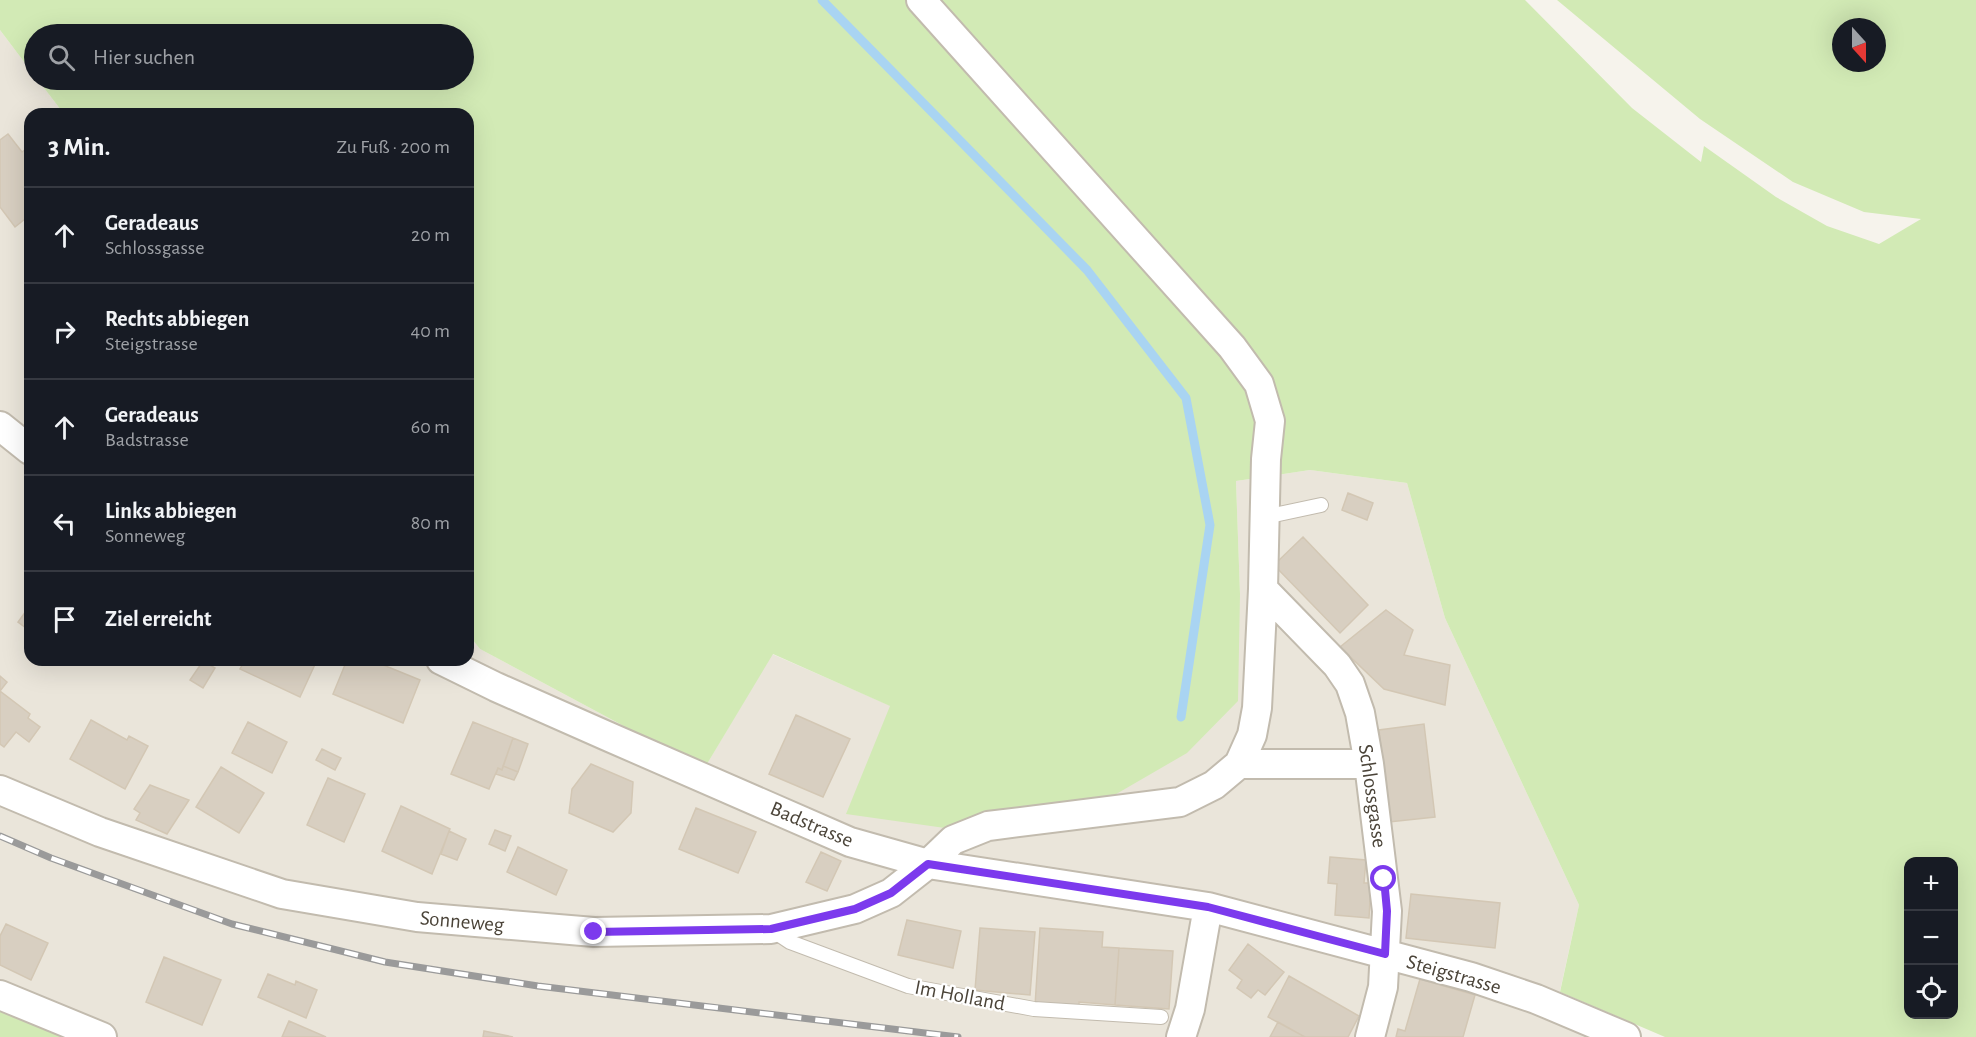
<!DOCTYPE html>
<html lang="de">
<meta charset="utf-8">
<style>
:root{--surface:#171b24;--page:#20242c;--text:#f1f3f6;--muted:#9ea1a6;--line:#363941}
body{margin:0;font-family:"Alegreya Sans",sans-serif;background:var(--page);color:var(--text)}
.controls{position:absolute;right:18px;bottom:18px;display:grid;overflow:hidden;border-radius:12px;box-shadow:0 6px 24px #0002}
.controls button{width:54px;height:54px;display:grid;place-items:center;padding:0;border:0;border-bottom:2px solid var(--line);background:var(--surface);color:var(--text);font:30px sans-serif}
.compass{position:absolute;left:1832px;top:18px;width:54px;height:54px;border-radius:50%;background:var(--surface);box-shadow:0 6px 24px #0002;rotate:159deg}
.stop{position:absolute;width:18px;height:18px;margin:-14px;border:4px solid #7c3aed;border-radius:50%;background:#fff}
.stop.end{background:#7c3aed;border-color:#fff;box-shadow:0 2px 6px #0008}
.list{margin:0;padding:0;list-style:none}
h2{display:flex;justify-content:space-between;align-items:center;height:78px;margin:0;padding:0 24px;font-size:26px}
h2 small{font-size:20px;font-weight:400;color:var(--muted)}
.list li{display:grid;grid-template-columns:39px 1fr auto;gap:18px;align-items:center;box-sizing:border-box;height:96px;padding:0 24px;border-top:2px solid var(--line)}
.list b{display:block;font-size:22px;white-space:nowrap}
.list p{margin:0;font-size:20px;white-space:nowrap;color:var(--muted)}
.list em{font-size:20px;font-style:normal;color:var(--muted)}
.icon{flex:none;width:33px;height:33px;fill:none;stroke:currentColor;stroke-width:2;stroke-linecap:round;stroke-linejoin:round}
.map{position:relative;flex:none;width:1976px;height:1037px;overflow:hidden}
.search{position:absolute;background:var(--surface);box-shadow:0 6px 24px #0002;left:24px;top:24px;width:450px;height:66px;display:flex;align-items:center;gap:15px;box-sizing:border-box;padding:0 21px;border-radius:33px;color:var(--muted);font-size:22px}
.panel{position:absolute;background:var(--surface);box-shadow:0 6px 24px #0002;left:24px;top:108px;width:450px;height:558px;border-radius:18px}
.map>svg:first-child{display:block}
</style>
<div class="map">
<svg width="1976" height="1037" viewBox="0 0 1976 1037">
<rect width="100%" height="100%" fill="#f6f3ec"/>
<path fill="#eae5da" d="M 0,30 L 34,75 L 34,80 L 38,80 L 64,114 L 30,114 L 30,660 L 468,660 L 468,634 L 480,649 L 704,769 L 772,654 L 891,706 L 1240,594 L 1236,481 L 1310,470 L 1407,483 L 1445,618 L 1579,905 L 1554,1018 L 1597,1037 L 69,1037 L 0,1004 Z"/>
<path fill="#d2eab5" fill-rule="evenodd" d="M 0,0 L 1525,0 L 1632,108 L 1701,162 L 1704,146 L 1776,197 L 1827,226 L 1879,244 L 1921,219 L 1864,212 L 1793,182 L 1700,119 L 1557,0 L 1976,0 L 1976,1037 L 1665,1037 L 1560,992 L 1579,905 L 1445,618 L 1407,483 L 1310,470 L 1236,481 L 1240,594 L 1238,701 L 1187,753 L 1099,804 L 952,829 L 846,814 L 890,706 L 773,654 L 704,769 L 480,649 L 468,634 L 468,114 L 64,114 L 38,80 L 464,80 L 464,34 L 34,34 L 34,75 L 0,30 ZM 1841,27 L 1877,27 L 1877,63 L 1841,63 ZM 1908,862 L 1954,862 L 1954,1014 L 1908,1014 Z
M 0,1004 L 69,1037 L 0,1037 Z"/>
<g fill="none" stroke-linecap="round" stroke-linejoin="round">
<path stroke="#a9d4f2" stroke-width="9" d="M 822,0 L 1087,270 L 1186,398 L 1210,525 L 1181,717"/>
</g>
<path fill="#d8cfc1" stroke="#d3c7b4" stroke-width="1.5" d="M 8,134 L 22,152 L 30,146 L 30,215 L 15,227 L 0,207 L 0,140 Z
M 1348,493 L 1373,503 L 1367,520 L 1342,510 Z
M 1303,537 L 1368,605 L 1340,633 L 1274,565 Z
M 1386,610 L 1413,630 L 1404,655 L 1450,665 L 1445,705 L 1384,689 L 1340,647 Z
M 26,611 L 30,614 L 30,631 L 18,622 Z
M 245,660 L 317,660 L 300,697 L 240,669 Z
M 347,660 L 371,660 L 420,680 L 403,723 L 333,694 Z
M 203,661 L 215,668 L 203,688 L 190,680 Z
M 0,676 L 7,682 L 0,691 L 30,714 L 28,718 L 40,727 L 29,742 L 16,732 L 4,747 L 0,744 Z
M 796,715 L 850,739 L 823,797 L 769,774 Z
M 91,720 L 127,740 L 129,736 L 148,746 L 125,789 L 70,759 Z
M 248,722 L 287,742 L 272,773 L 232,753 Z
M 473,722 L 513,738 L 502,770 L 498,768 L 489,789 L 451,774 Z
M 1424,724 L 1435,817 L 1389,822 L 1379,730 Z
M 513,738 L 528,744 L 518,772 L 503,766 Z
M 322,749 L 341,758 L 335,770 L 316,760 Z
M 591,764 L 633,782 L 631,813 L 613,832 L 569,813 L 572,789 Z
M 503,766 L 518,772 L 514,780 L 496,774 L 498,768 L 502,770 Z
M 221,767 L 264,793 L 239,833 L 196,807 Z
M 328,778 L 365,794 L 344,842 L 307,825 Z
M 150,785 L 189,800 L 167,834 L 136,820 L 140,813 L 134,809 Z
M 401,806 L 450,829 L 432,874 L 382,851 Z
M 696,808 L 756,832 L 738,873 L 679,849 Z
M 495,830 L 511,836 L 505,851 L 489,844 Z
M 449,831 L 466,839 L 457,860 L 441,854 Z
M 518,847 L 567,870 L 556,895 L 507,872 Z
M 821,852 L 841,861 L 827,891 L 806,882 Z
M 1330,857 L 1366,860 L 1364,883 L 1371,883 L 1369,918 L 1335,915 L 1337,884 L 1328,883 Z
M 1411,894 L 1500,903 L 1495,948 L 1406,938 Z
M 907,920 L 961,931 L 953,968 L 898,955 Z
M 6,924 L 48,943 L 31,980 L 0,965 L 0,936 Z
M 980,928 L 1035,932 L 1030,995 L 975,990 Z
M 1040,928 L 1103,932 L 1102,947 L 1119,948 L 1115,1005 L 1079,1002 L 1079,1008 L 1035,1006 Z
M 1248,944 L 1284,972 L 1265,995 L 1258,990 L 1251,998 L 1237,988 L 1242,980 L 1229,970 Z
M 1119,948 L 1173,951 L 1169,1009 L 1115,1005 Z
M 164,957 L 221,980 L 202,1025 L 146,1002 Z
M 268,974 L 295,985 L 296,981 L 317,990 L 306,1018 L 258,997 Z
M 1289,976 L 1359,1016 L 1348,1037 L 1305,1037 L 1268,1017 Z
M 1420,979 L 1475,995 L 1463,1037 L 1396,1037 L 1398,1029 L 1405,1031 Z
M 289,1021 L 326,1037 L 282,1037 Z
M 1278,1022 L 1305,1037 L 1270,1037 Z
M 484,1031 L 513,1037 L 483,1037 Z"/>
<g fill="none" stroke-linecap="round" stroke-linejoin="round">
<defs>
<path id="service" d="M 1265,517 L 1321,505
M 772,930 L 790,942 L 908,986 L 1034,1009 L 1161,1017"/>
<path id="minor" d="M 0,426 L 30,450
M 1263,589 L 1337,665 L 1350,684 L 1360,713 L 1369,764 L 1387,911 L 1383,987 L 1370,1037
M 441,660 L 496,687 L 607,736 L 850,842 L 928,864 L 1208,907 L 1471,977 L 1536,999 L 1626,1037
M 1239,764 L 1369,764
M 0,790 L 100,832 L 282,894 L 417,917 L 594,932 L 771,929 L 855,909 L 891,893 L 928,864 L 953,840 L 988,826 L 1180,802 L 1214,785 L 1239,764 L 1252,735 L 1257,708 L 1263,589 L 1266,459 L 1270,421 L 1259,384 L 1232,347 L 921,0
M 0,995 L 102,1037
M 1181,1037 L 1190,1009 L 1208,907"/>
</defs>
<use href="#service" stroke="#c2bbae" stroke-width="16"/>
<use href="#minor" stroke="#c2bbae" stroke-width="32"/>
<use href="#service" stroke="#fff" stroke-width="14"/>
<use href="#minor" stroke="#fff" stroke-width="28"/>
<defs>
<path id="rail" d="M 0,836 L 51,858 L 232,924 L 385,962 L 538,986 L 958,1037"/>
</defs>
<use href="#rail" stroke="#9a9a9a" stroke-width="7"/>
<use href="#rail" stroke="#fff" stroke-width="4.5" stroke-dasharray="14" stroke-linecap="butt"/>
</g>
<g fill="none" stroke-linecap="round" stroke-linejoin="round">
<path stroke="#7c3aed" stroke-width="8" d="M 594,932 L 771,929 L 855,909 L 891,893 L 928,864 L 1208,907 L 1385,954 L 1387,911 L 1384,879"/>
</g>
<g text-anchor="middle" stroke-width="4.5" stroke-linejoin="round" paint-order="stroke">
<g font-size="21" fill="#4b4439" stroke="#fff">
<text transform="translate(1373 796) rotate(82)" y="7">Schlossgasse</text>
<text transform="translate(812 824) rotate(23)" y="7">Badstrasse</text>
<text transform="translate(462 921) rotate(5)" y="7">Sonneweg</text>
<text transform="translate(1454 974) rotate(16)" y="7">Steigstrasse</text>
<text transform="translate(960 995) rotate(11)" y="7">Im Holland</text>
</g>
</g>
</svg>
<div class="controls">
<button>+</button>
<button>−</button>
<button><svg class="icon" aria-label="locate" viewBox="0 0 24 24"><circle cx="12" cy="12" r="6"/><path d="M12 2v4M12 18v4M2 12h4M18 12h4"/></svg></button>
</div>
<svg class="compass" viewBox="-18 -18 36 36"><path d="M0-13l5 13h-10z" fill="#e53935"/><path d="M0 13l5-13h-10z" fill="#9ea1a6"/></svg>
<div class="stop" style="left:1384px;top:879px"></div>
<div class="stop end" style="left:594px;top:932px"></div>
<div class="search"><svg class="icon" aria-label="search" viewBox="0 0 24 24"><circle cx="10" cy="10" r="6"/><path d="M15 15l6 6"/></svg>Hier suchen</div>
<section class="panel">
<h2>3 Min.<small>Zu Fuß · 200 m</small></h2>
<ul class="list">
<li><svg class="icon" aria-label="ahead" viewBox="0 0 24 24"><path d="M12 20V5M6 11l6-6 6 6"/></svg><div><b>Geradeaus</b><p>Schlossgasse</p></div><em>20 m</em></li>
<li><svg class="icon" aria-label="right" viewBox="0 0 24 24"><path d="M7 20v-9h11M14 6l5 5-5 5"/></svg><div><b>Rechts abbiegen</b><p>Steigstrasse</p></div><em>40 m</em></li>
<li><svg class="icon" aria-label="ahead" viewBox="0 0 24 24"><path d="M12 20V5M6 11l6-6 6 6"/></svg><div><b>Geradeaus</b><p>Badstrasse</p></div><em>60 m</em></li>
<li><svg class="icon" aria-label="left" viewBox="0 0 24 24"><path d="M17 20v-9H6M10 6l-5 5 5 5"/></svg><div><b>Links abbiegen</b><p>Sonneweg</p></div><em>80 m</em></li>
<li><svg class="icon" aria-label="arrive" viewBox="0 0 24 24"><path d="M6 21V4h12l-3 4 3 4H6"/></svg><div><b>Ziel erreicht</b></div></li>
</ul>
</section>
</div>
